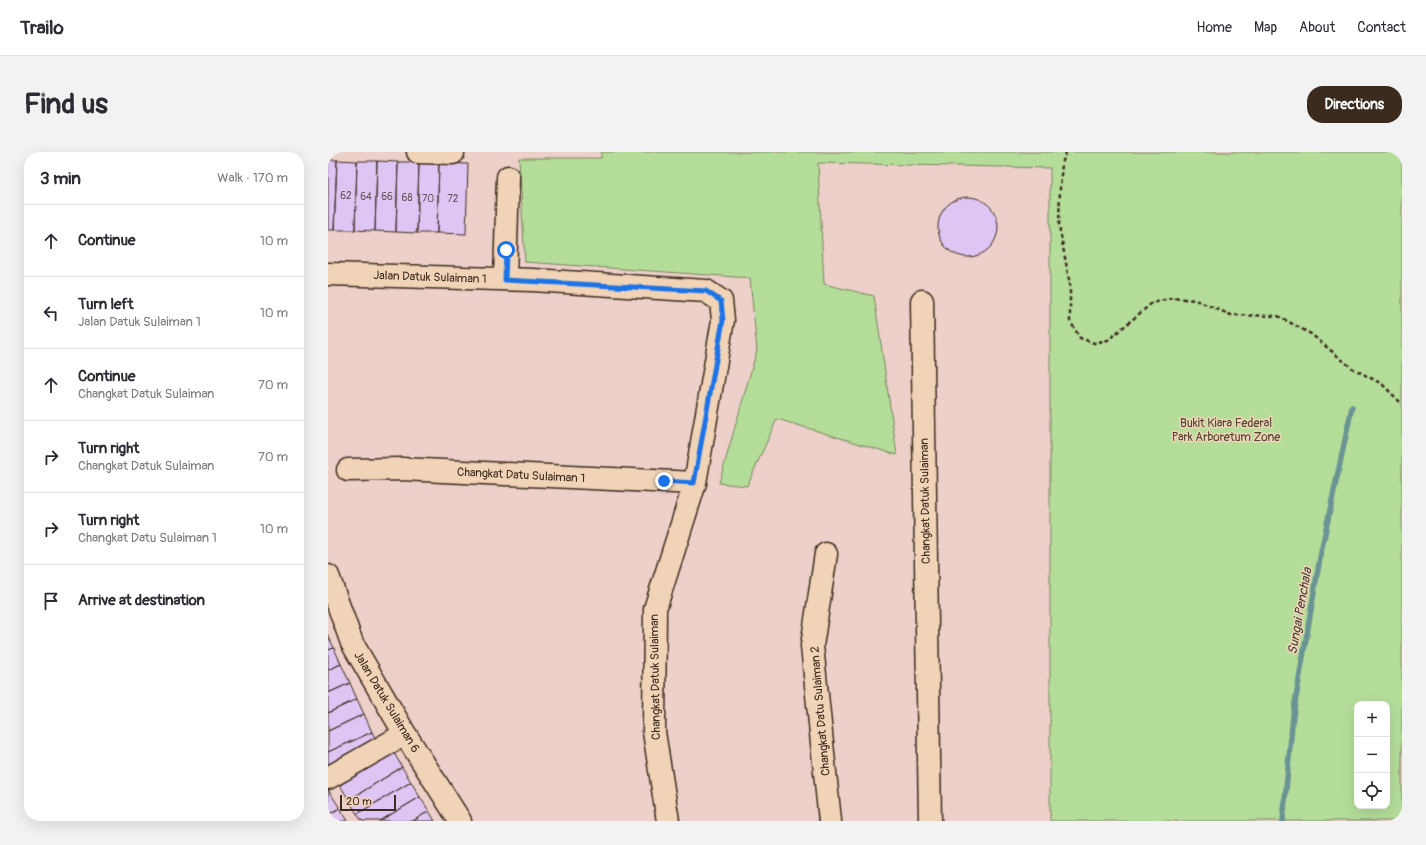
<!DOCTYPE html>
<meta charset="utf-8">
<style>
:root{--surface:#fff;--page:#f2f2f3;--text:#2b2b33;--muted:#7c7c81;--line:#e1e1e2;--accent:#3b2a1e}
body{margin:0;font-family:Pangolin,sans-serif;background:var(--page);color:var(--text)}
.controls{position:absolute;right:12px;bottom:12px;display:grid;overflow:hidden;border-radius:8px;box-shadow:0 4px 16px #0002}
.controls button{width:36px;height:36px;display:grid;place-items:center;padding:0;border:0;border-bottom:1px solid var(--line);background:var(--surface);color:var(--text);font:20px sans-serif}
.scale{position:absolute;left:12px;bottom:10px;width:56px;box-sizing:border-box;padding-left:4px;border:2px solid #3b2a1e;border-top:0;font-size:11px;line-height:14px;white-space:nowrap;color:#3b2a1e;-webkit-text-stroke:3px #f1d4b7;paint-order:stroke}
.stop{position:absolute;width:12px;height:12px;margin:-9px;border:3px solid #1a73e8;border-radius:50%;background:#fff}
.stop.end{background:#1a73e8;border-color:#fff;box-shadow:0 1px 4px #0008}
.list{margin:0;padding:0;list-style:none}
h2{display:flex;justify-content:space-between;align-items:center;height:52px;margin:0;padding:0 16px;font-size:17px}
h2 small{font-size:13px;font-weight:400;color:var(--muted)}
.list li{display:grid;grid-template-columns:26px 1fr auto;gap:12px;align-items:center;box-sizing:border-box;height:72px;padding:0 16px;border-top:1px solid var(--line)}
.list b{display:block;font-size:15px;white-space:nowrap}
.list p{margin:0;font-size:13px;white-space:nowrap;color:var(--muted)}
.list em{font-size:13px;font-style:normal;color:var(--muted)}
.icon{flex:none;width:22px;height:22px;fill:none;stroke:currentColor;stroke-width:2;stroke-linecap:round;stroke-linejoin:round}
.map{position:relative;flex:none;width:1074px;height:669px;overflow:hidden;border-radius:16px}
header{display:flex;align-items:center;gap:24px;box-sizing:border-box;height:56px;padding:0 20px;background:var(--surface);border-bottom:1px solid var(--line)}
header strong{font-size:19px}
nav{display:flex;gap:22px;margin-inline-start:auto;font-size:14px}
.intro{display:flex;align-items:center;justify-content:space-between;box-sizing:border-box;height:96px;padding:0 24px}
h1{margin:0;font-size:28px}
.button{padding:10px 18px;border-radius:16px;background:var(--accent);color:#fff;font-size:14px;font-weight:700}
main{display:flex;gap:24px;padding:0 24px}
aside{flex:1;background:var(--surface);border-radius:16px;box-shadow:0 4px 16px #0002}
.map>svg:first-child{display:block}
</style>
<header>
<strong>Trailo</strong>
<nav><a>Home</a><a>Map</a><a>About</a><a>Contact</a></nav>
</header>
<div class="intro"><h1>Find us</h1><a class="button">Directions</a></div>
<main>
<aside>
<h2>3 min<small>Walk · 170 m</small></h2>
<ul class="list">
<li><svg class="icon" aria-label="ahead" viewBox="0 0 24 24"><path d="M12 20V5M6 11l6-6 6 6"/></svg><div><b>Continue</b></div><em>10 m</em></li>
<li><svg class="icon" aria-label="left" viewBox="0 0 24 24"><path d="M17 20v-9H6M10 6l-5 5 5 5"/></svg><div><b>Turn left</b><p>Jalan Datuk Sulaiman 1</p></div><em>10 m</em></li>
<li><svg class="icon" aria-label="ahead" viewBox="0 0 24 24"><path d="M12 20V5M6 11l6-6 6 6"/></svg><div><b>Continue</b><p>Changkat Datuk Sulaiman</p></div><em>70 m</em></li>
<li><svg class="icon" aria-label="right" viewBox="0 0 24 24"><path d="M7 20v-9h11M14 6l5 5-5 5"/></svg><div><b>Turn right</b><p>Changkat Datuk Sulaiman</p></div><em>70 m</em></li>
<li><svg class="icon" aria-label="right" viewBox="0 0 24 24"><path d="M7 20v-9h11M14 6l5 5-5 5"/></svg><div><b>Turn right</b><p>Changkat Datu Sulaiman 1</p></div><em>10 m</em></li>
<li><svg class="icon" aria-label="arrive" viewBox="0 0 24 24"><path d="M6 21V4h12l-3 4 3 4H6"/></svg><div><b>Arrive at destination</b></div></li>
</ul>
</aside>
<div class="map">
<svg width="1074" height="669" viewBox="0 0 1074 669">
<rect width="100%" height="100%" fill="#ecd0c9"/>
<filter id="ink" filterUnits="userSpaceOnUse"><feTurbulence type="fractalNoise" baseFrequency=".025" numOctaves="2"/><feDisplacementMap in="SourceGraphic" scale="8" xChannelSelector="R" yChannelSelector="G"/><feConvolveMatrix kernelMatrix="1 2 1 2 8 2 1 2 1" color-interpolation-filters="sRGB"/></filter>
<g filter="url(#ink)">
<path fill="#b4dd99" stroke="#78845c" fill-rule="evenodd" d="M 273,0 L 1074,0 L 1074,669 L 722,669 L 722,16 L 490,11 L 496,132 L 546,144 L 569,303 L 449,267 L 419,334 L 391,331 L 429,198 L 422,126 L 197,110 L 191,6 L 273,6 ZM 1029,552 L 1059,552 L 1059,654 L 1029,654 Z"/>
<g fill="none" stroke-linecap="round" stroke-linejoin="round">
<path stroke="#6a9494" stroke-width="5.5" d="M 955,669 L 965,563 L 993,400 L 1024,255"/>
</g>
<path fill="#dfc5f4" stroke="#3b2a1e" d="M 0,8 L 9,8 L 6,78 L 0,78 Z
M 9,8 L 29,9 L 27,78 L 6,78 Z
M 29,9 L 49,9 L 47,79 L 27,78 Z
M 49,9 L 70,10 L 68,80 L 47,79 Z
M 70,10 L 91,10 L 89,81 L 68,80 Z
M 91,10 L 111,11 L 109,81 L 89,81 Z
M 111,11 L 140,12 L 138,82 L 109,81 Z
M610 75a30 30 0 1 1 60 0a30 30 0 1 1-60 0Z
M 0,483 L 6,496 L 0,498 Z
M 6,496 L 13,512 L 0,518 L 0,498 Z
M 13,512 L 22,531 L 0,541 L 0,518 Z
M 22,531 L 29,547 L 0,561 L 0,541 Z
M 29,547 L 36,562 L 0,579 L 0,561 Z
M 36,562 L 44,580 L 0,600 L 0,579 Z
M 44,580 L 51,594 L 0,617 L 0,600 Z
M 66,601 L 74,615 L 21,648 L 12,633 Z
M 74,615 L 83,630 L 29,662 L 21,648 Z
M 83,630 L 92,645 L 52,669 L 34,669 L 29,662 Z
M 0,638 L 12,656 L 0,663 Z
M 92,645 L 101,659 L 85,669 L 52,669 Z
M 12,656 L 20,669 L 0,669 L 0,663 Z
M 101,659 L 107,669 L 85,669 Z"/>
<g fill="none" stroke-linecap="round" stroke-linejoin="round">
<defs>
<path id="minor" d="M 90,0 L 125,1
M 0,122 L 205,128 L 378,139 L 393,149 L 395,168 L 367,331 L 327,457 L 326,580 L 340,669
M 177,127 L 180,25
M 594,149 L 602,669
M 20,318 L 74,317 L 367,331
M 498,402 L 484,494 L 502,669
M 0,424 L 24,491 L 77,582 L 132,669
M 0,626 L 77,582"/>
</defs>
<use href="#minor" stroke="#3b2a1e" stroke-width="25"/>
<path stroke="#3b2a1e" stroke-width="2.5" stroke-dasharray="4 3" stroke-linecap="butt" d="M 738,0 L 734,12 L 732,36 L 731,73 L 742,133 L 742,169 L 752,186 L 766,191 L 780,188 L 824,151 L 845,146 L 867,148 L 903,163 L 950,164 L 983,182 L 1024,216 L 1054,232 L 1074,252"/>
<use href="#minor" stroke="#f1d4b7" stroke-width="22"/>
</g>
</g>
<g fill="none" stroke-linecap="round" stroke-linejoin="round" filter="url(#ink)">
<path stroke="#1a73e8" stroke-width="5" d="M 178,98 L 177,128 L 378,139 L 393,149 L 395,168 L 366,331 L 336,329"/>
</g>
<g text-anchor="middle" stroke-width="3" stroke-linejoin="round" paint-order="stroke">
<g font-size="10" fill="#645154">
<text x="18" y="47">62</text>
<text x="38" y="48">64</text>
<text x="59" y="48">66</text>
<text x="79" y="49">68</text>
<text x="100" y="50">70</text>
<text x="125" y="50">72</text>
</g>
<g font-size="12" fill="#3b2a1e" stroke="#f1d4b7">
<text transform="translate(102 125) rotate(2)" y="4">Jalan Datuk Sulaiman 1</text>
<text transform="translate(193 323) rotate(3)" y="4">Changkat Datu Sulaiman 1</text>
<text transform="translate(597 349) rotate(-91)" y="4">Changkat Datuk Sulaiman</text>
<text transform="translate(327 525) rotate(-91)" y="4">Changkat Datuk Sulaiman</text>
<text transform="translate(59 550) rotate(59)" y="4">Jalan Datuk Sulaiman 6</text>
<text transform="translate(492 559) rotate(-95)" y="4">Changkat Datu Sulaiman 2</text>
</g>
<g font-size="12" fill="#4d4530" stroke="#f1d4b7">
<text x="898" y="275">Bukit Kiara Federal<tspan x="898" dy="14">Park Arboretum Zone</tspan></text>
</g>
<g font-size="13" font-style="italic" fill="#47443c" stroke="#f1d4b7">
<text transform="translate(971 459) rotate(-80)" y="5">Sungai Penchala</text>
</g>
</g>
</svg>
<div class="controls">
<button>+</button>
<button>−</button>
<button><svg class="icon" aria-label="locate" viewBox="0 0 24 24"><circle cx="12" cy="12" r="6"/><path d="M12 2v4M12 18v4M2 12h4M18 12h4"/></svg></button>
</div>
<div class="scale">20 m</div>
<div class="stop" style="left:178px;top:98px"></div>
<div class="stop end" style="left:336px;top:329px"></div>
</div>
</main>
